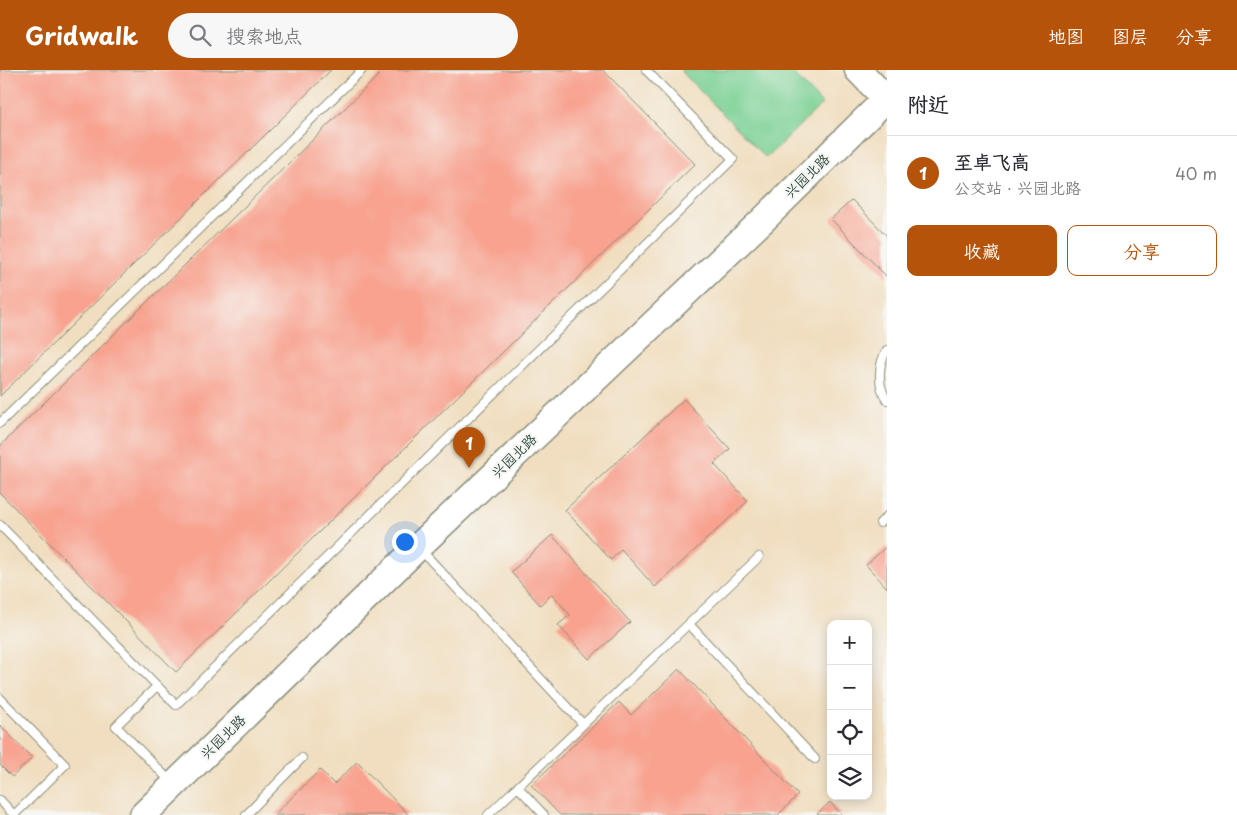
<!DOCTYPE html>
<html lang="zh">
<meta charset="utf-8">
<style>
:root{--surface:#fff;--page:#f7f7f7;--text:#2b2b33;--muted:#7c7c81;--line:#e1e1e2;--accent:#b45309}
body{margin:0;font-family:"Playpen Sans","LXGW WenKai TC",sans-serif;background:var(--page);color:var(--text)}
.controls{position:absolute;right:15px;bottom:15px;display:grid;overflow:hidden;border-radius:10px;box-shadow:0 2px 12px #0003}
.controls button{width:45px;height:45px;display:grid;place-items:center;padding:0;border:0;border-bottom:1px solid var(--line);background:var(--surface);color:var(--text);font:25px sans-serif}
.you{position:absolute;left:404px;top:471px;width:18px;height:18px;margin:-12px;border:4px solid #fff;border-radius:50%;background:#1a73e8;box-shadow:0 0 0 8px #1a73e833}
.badge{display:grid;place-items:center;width:32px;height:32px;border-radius:50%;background:var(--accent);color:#fff;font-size:16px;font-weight:700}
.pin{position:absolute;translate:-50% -41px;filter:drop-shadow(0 1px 2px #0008)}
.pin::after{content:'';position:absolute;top:26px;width:18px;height:15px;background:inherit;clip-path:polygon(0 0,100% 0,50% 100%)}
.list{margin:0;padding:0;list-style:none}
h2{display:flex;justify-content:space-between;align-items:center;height:65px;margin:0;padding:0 20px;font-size:21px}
h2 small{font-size:16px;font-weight:400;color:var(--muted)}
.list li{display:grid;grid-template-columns:32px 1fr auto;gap:15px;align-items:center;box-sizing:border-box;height:75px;padding:0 20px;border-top:1px solid var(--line)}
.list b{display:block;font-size:19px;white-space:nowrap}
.list p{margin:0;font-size:16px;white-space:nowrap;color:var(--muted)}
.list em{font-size:16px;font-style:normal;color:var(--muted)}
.actions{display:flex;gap:10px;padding:15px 20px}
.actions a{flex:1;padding:11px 0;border:1px solid var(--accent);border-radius:10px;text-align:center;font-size:18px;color:var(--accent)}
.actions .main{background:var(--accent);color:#fff}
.icon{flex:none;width:28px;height:28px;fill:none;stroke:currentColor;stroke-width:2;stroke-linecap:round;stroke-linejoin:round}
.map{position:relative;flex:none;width:887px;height:745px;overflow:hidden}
header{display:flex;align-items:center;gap:30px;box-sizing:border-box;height:70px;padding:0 25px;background:var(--accent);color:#fff}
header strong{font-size:24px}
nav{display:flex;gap:28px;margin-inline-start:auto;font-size:18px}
.search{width:350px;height:45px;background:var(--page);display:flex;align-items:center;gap:12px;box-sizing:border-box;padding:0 18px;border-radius:28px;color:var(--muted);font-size:19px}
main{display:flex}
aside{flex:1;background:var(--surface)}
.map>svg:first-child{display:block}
</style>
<header>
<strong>Gridwalk</strong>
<div class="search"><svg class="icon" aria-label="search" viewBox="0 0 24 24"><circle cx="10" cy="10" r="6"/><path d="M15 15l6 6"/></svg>搜索地点</div>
<nav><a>地图</a><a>图层</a><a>分享</a></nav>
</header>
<main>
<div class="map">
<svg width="887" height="745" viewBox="0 0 887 745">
<rect width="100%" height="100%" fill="#f6f6f2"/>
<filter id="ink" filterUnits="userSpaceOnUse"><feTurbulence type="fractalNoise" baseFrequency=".02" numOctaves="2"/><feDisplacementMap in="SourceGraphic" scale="10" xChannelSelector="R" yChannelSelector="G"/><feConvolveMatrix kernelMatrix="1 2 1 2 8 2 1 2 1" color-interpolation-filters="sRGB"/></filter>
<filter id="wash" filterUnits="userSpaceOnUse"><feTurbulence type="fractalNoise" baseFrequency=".0096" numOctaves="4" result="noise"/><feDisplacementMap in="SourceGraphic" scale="20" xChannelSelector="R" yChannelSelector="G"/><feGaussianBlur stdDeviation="1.12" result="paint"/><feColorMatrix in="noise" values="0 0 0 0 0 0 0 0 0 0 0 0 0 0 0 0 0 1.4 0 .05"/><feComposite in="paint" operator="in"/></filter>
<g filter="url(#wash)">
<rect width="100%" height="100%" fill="#f1dec0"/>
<path fill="#7dd194" stroke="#4e8764" d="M 680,0 L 790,0 L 822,34 L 766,88 Z"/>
<g id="blocks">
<path fill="#f8a28f" d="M 0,0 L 331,0 L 0,326 Z
M 384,0 L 603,0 L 695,94 L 176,602 L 0,423 L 0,376 Z
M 852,130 L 887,166 L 887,207 L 831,149 Z
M 684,329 L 730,379 L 714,394 L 748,431 L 655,517 L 621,479 L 611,490 L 565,440 Z
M 552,465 L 630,552 L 589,589 L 558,555 L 570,545 L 552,524 L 540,535 L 511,502 Z
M 887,476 L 887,518 L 866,495 Z
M 679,599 L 798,725 L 778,745 L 560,745 L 531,715 L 619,632 L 631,645 Z
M 0,655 L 32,688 L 12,707 L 0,695 Z
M 357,692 L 409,745 L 274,745 L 320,700 L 334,714 Z
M 830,732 L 842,745 L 816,745 Z"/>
</g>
</g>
<g filter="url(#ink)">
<use href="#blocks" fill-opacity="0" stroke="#888e7a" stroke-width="1"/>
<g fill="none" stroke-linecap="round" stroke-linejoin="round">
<defs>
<path id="service" d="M 887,280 C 878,294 877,315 887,330
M 0,353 L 362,0
M 880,453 L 887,446
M 0,455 L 176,635 L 733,89 L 646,0
M 421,480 L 583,654
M 689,554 L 815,689
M 157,616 L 116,656 L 172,713
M 0,628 L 65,695 L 14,745
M 518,717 L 544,745
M 0,730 L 14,745
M 246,745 L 302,688
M 488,745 L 759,487"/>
<path id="primary" d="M 858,0 L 886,29
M 143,745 L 418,477 L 764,149 L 887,28"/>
</defs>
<use href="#service" stroke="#888e7a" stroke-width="10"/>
<use href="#primary" stroke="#888e7a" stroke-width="29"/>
<use href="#service" stroke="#fff" stroke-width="8"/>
<use href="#primary" stroke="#fff" stroke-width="26"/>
</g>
</g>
<g text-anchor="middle" stroke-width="4.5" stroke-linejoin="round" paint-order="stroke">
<g font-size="14" fill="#1f3d34" stroke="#f6f6f2">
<text transform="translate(807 106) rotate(-44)" y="5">兴园北路</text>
<text transform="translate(514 386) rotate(-44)" y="5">兴园北路</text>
<text transform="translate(223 667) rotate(-44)" y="5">兴园北路</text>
</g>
</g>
</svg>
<div class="controls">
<button>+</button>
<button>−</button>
<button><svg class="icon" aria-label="locate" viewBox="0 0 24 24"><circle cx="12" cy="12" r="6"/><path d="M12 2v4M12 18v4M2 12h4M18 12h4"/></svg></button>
<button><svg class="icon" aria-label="layers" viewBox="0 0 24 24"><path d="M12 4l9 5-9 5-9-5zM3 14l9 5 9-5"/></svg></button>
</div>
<div class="you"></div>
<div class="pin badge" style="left:469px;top:398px">1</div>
</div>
<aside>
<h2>附近<small></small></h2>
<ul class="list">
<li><span class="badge">1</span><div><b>至卓飞高</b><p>公交站 · 兴园北路</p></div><em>40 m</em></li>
</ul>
<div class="actions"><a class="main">收藏</a><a>分享</a></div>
</aside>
</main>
